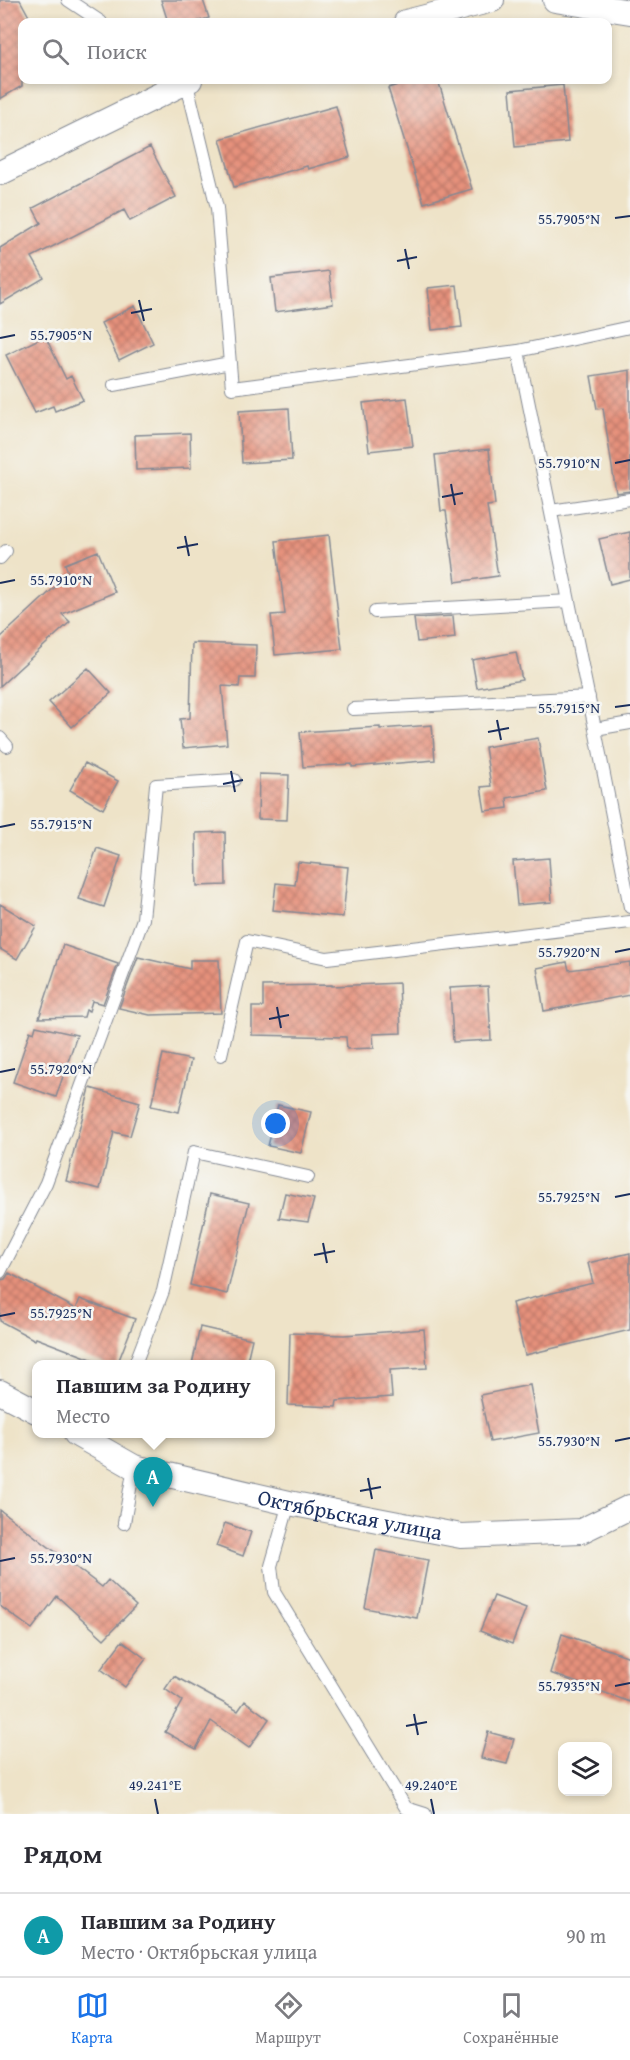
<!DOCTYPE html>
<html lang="ru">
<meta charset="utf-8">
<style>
:root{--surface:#fff;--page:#f7f7f7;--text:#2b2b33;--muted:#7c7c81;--line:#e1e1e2;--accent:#1a73e8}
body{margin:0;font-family:"Gentium Book Plus",serif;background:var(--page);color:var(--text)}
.controls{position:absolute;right:18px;bottom:18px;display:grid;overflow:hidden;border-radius:12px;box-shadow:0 3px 9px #0003}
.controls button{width:54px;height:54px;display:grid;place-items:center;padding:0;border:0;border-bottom:2px solid var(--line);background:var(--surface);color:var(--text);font:30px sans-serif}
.you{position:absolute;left:276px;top:1124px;width:21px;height:21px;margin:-15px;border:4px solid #fff;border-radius:50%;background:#1a73e8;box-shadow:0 0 0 9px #1a73e833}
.badge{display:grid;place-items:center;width:39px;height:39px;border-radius:50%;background:var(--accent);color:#fff;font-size:20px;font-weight:700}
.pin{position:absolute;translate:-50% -50px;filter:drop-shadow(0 2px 3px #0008)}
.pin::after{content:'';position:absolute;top:32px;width:21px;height:18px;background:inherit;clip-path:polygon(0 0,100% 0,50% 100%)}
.popup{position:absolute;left:32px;top:1360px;width:243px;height:78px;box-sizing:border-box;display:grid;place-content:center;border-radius:12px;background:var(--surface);filter:drop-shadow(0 2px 4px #0005);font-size:20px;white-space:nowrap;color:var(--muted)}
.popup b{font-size:22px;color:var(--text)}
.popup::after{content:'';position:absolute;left:50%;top:100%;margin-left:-12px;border:12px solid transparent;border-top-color:var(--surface)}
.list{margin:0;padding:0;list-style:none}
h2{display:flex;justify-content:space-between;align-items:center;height:78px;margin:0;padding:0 24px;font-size:26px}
h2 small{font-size:20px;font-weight:400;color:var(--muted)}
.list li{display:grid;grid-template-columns:39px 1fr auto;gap:18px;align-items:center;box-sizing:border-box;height:84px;padding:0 24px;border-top:2px solid var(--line)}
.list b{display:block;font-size:22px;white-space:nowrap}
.list p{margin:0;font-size:20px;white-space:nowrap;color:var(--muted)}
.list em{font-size:20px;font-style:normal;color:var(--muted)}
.icon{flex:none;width:33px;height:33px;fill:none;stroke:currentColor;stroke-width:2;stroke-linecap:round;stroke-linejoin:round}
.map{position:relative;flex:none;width:630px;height:1814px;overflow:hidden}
.search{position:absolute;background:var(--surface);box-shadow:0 3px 9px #0003;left:18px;right:18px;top:18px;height:66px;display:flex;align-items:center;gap:15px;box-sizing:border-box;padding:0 21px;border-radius:12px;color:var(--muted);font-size:22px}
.sheet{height:162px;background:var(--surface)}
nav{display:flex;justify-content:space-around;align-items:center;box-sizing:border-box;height:84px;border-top:2px solid var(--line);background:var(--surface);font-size:16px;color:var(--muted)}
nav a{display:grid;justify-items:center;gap:3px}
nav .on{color:var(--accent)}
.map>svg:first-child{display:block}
</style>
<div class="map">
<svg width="630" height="1814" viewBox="0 0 630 1814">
<defs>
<pattern id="building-cross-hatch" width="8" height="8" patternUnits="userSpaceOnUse" patternTransform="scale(1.5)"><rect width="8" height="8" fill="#e6917b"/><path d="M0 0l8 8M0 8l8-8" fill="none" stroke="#ba7768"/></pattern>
</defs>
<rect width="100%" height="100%" fill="#f6f6f2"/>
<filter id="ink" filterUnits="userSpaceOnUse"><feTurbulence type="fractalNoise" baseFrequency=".0167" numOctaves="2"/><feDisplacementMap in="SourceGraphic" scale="12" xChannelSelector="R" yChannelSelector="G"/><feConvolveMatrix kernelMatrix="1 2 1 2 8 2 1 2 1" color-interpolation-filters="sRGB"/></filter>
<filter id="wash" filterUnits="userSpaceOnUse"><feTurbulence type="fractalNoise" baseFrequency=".008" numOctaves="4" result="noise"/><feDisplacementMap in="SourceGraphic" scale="24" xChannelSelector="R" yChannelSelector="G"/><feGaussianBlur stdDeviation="1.35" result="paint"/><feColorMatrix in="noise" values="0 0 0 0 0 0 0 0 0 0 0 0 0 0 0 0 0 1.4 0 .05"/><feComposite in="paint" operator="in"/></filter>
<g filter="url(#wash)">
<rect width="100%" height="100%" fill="#eee3c8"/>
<g id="blocks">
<path fill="url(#building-cross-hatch)" d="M 0,0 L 20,0 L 32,22 L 22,22 L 22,86 L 0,99 Z
M 161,0 L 203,0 L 209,18 L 196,22 L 168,22 Z
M 414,80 L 438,80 L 472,189 L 424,203 L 388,88 Z
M 563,85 L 568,142 L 515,147 L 510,90 Z
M 336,106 L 350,157 L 308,169 L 307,166 L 234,187 L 220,139 Z
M 150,147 L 176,197 L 130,221 L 124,210 L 32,257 L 44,278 L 0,304 L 0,248 L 41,223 L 33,208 Z
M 329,271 L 333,304 L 275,312 L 271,278 Z
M 457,285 L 462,327 L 432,330 L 428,288 Z
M 135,306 L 153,343 L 119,360 L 101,323 Z
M 45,336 L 66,379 L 71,376 L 83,400 L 55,411 L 53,406 L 35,413 L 6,355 Z
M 630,370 L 630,491 L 616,493 L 603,408 L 597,409 L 591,376 Z
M 407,398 L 413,446 L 369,451 L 363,403 Z
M 289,408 L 292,460 L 242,463 L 239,411 Z
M 190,433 L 191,468 L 136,470 L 135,435 Z
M 489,449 L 495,505 L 487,506 L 498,576 L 456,582 L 446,511 L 441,511 L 435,455 Z
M 630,532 L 630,579 L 610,584 L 599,539 Z
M 329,535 L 342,649 L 275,655 L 271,615 L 285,614 L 276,541 Z
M 98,551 L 115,592 L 62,614 L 70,622 L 0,686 L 0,638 L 69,574 L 65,564 Z
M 453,616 L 455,638 L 417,642 L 414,618 Z
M 192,643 L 256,645 L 255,678 L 240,678 L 239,687 L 222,686 L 227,744 L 183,748 L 180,719 L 190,718 Z
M 516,652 L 522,680 L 477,688 L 472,660 Z
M 88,668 L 111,693 L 72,727 L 49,702 Z
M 432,725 L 435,760 L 352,767 L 352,764 L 303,767 L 300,732 L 380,727 L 380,729 Z
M 538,738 L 547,791 L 507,798 L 508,808 L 485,811 L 481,787 L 491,786 L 485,747 Z
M 85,763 L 118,781 L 103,809 L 70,790 Z
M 259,774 L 289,775 L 287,820 L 258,819 Z
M 225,832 L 226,885 L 197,886 L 196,833 Z
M 97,848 L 121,856 L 104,907 L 79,899 Z
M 549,858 L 552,902 L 517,905 L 513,861 Z
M 298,862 L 348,867 L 343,917 L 273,910 L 276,883 L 295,885 Z
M 0,904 L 36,926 L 17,959 L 0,949 Z
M 63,945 L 118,964 L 103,1004 L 92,1001 L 89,1011 L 86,1010 L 84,1017 L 39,1018 Z
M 138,957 L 190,969 L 190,960 L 219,960 L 221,1013 L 150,1015 L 119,1008 Z
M 567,962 L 569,970 L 630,962 L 630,995 L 544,1011 L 537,968 Z
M 399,983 L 401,1033 L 373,1034 L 374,1048 L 347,1049 L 346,1037 L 252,1035 L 252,1007 L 263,1007 L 263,986 L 332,985 L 332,986 Z
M 488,986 L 491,1040 L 453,1042 L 450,988 Z
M 36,1026 L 77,1035 L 56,1097 L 13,1082 L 30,1031 L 34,1033 Z
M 163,1054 L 191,1060 L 179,1112 L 151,1106 Z
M 90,1088 L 140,1102 L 130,1136 L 114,1132 L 100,1189 L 66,1181 Z
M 278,1105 L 311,1112 L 301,1153 L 268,1146 Z
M 285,1193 L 314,1199 L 308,1222 L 279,1218 Z
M 210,1194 L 249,1203 L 227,1294 L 190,1285 Z
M 630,1253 L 630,1330 L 525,1355 L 512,1303 L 593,1283 L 588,1263 Z
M 9,1273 L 76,1309 L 80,1299 L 135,1319 L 117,1365 L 107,1365 L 36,1338 L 35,1340 L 0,1321 L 0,1280 L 5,1279 Z
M 200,1327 L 252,1339 L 246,1365 L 192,1365 Z
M 424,1329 L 427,1368 L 390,1370 L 392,1397 L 337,1401 L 336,1407 L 288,1405 L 290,1333 L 344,1335 Z
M 530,1385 L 539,1433 L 490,1442 L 480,1395 Z
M 0,1510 L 102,1587 L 108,1580 L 136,1606 L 104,1639 L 57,1596 L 32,1629 L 0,1606 Z
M 225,1523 L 251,1532 L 243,1556 L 216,1546 Z
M 376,1550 L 428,1560 L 417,1618 L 365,1608 Z
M 494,1596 L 526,1608 L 512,1644 L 480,1631 Z
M 562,1634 L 630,1657 L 630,1702 L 550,1673 Z
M 122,1641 L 146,1659 L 125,1687 L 101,1669 Z
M 174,1676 L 238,1711 L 245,1701 L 269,1719 L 249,1748 L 211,1721 L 196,1749 L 165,1732 L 182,1701 L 165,1689 Z
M 488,1732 L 514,1739 L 507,1764 L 481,1758 Z"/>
</g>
</g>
<g filter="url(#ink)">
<use href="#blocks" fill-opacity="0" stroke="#848993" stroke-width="1.5"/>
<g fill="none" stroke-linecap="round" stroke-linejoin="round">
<defs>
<path id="service" d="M 68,0 L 101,22
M 186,80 L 217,208 L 232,388 L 518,351 L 595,729 L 630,723
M 518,351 L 630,327
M 114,385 L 230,363
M 551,511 L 630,499
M 0,558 L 6,551
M 375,612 L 569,601
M 353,709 L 589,697
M 595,729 L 630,907
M 0,738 L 7,746
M 221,1055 L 247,941 L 327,958 L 630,922
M 0,1272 L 46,1183 L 143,919 L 156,785 L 234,780
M 135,1364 L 163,1291 L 194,1152 L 308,1177
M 289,1503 L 271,1566 L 274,1592 L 406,1808 L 425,1814
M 124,1523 L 134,1467"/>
<g id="minor">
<path d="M 555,0 L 630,12"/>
<path d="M 406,22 L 492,0"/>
<path d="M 0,173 L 190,80"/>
<path d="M 0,1392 L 36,1411"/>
<path id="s1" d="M 76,1434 L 134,1467 L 289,1503 L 461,1536 L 581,1531 L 630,1507"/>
</g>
</defs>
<use href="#service" stroke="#848993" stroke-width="14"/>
<use href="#minor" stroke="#848993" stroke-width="26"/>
<use href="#service" stroke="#fff" stroke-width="12"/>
<use href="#minor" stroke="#fff" stroke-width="24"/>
</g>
</g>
<path fill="none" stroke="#1b2f5e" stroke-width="2" d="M 615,218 L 630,216M 405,249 L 409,269M 397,261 L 417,257M 139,300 L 144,321M 131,313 L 152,309M 0,338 L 15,335M 615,463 L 630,460M 451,484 L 455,505M 442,497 L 463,493M 185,536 L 189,556M 177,548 L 198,544M 0,583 L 15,580M 615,707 L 630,705M 497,720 L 501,740M 488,732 L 509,728M 231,771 L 235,792M 223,784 L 243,780M 0,827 L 15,824M 615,952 L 630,949M 277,1007 L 281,1028M 269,1019 L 289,1015M 0,1072 L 15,1069M 615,1197 L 630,1194M 323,1243 L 327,1263M 314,1255 L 335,1251M 0,1316 L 15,1313M 615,1441 L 630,1438M 368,1478 L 372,1499M 360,1491 L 381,1487M 0,1561 L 15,1558M 615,1686 L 630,1683M 414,1714 L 418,1735M 406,1726 L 427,1722M 155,1799 L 158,1814M 431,1799 L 434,1814"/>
<g text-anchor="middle" stroke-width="5" stroke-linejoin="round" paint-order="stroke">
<g font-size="22" fill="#1b2f5e" stroke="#f6f6f2">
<text dy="8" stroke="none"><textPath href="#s1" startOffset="288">Октябрьская улица</textPath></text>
</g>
</g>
<g font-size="15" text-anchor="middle" fill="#1b2f5e" stroke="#f6f6f2" stroke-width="5" stroke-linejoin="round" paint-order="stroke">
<text x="569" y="224">55.7905°N</text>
<text x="61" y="340">55.7905°N</text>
<text x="569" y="468">55.7910°N</text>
<text x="61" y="585">55.7910°N</text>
<text x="569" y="713">55.7915°N</text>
<text x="61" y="829">55.7915°N</text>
<text x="569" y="957">55.7920°N</text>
<text x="61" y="1074">55.7920°N</text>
<text x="569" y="1202">55.7925°N</text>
<text x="61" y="1318">55.7925°N</text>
<text x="569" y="1446">55.7930°N</text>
<text x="61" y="1563">55.7930°N</text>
<text x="569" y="1691">55.7935°N</text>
<text x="155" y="1790">49.241°E</text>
<text x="431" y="1790">49.240°E</text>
</g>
</svg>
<div class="controls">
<button><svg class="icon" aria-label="layers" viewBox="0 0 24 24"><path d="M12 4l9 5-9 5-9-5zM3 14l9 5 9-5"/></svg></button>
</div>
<div class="you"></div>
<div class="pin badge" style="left:153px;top:1507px;background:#0f9aa8">A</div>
<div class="popup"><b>Павшим за Родину</b>Место</div>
<div class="search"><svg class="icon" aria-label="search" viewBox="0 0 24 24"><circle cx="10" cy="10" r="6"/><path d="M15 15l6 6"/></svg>Поиск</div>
</div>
<section class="sheet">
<h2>Рядом<small></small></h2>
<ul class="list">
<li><span class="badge" style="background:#0f9aa8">A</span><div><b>Павшим за Родину</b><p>Место · Октябрьская улица</p></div><em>90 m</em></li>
</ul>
</section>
<nav>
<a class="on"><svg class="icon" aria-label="map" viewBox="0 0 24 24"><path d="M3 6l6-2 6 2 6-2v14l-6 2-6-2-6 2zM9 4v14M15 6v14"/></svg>Карта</a>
<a><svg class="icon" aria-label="directions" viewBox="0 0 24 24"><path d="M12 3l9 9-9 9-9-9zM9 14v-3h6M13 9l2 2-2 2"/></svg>Маршрут</a>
<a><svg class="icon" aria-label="saved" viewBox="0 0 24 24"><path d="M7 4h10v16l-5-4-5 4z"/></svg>Сохранённые</a>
</nav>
